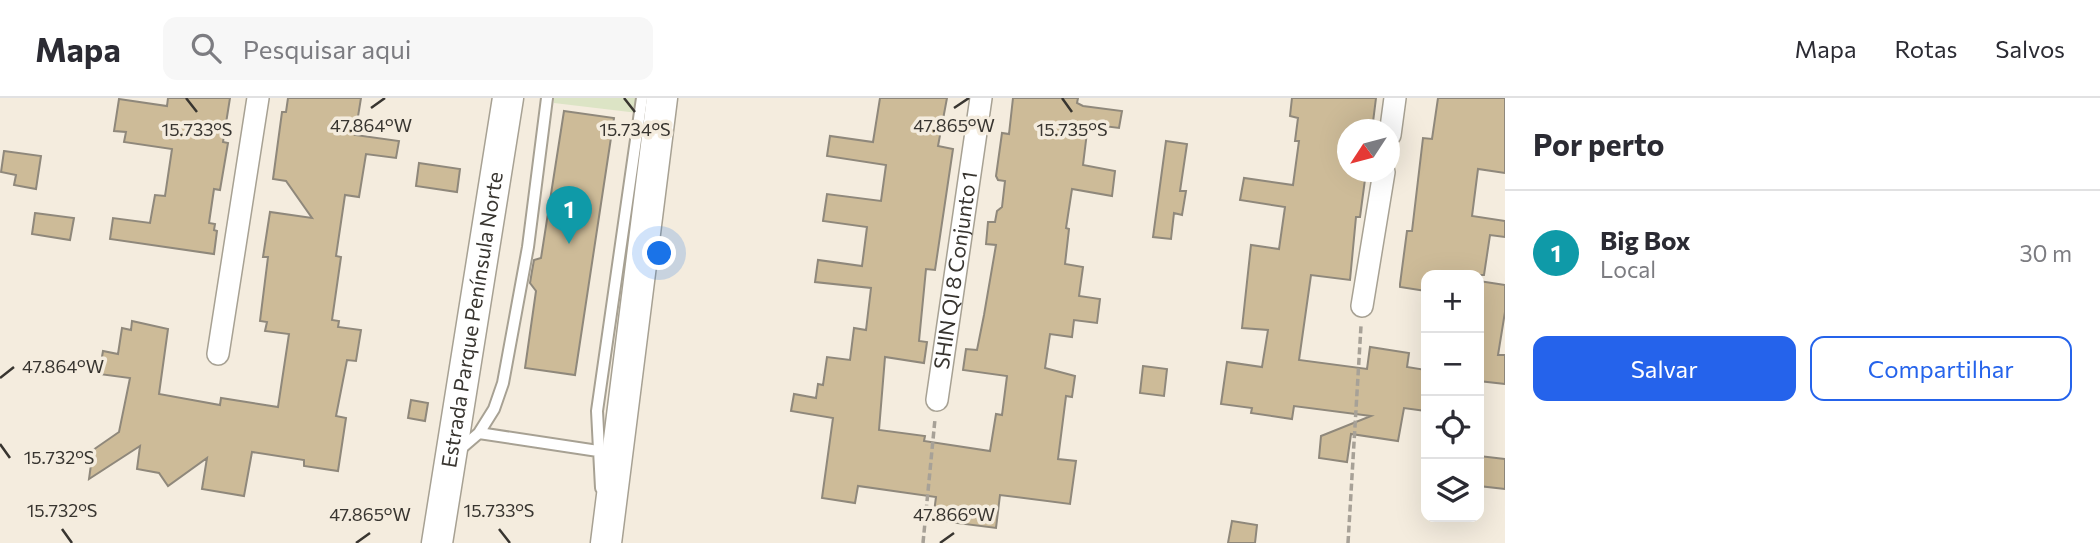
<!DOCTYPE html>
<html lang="pt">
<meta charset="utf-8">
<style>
:root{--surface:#fff;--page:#f7f7f7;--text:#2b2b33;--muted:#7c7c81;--line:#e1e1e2;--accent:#2563eb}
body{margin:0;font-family:Commissioner,sans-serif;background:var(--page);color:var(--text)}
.controls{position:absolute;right:21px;bottom:21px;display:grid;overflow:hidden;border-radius:14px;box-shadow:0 7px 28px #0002}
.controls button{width:63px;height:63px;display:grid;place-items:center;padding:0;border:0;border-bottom:2px solid var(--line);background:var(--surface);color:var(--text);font:35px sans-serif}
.compass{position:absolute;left:1337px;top:21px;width:63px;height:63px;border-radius:50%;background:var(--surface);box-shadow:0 7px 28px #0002;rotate:234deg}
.you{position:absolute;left:660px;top:156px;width:24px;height:24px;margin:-18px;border:5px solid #fff;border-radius:50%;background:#1a73e8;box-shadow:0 0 0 10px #1a73e833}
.badge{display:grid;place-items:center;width:46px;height:46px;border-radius:50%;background:var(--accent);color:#fff;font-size:23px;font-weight:700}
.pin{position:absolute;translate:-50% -58px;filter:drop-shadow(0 2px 4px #0008)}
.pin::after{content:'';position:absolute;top:37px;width:24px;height:21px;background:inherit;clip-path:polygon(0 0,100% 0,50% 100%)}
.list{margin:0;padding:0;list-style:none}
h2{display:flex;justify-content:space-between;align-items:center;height:91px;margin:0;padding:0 28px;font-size:30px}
h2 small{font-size:23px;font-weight:400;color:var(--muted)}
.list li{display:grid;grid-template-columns:46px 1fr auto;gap:21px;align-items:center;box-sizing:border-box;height:126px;padding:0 28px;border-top:2px solid var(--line)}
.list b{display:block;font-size:26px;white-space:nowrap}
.list p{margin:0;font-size:23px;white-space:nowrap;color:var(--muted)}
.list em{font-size:23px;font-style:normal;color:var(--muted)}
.actions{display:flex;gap:14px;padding:21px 28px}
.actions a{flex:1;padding:16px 0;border:2px solid var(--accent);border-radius:14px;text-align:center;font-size:24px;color:var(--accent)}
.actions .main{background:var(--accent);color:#fff}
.icon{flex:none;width:38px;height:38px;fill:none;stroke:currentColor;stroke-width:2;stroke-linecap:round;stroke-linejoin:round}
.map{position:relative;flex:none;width:1505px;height:445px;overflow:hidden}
header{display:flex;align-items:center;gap:42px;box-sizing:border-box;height:98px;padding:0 35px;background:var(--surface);border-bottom:2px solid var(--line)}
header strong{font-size:33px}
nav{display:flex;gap:38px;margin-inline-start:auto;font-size:24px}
.search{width:490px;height:63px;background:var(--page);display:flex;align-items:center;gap:18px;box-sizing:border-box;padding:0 24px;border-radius:14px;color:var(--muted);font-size:26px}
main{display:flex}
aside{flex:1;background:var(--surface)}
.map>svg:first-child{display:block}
</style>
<header>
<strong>Mapa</strong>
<div class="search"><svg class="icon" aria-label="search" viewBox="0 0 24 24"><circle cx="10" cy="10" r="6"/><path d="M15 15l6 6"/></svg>Pesquisar aqui</div>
<nav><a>Mapa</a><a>Rotas</a><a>Salvos</a></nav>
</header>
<main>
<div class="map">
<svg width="1505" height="445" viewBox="0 0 1505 445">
<rect width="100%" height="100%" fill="#f4ecde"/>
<path fill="#dce4c5" d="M 554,0 L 641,0 L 638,15 L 554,5 Z"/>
<path fill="#cdbb98" stroke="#8f887b" stroke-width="2" d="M 168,0 L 230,0 L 223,44 L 228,45 L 220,92 L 214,91 L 209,125 L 215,126 L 214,132 L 217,133 L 214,156 L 110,141 L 113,120 L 150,125 L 155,97 L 165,98 L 172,51 L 124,44 L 126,34 L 114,33 L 119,1 L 167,8 Z
M 288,0 L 361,0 L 355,37 L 399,43 L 396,60 L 366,56 L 359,99 L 345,97 L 336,158 L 341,159 L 332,222 L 339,223 L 338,229 L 361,232 L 356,263 L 347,262 L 336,318 L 346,320 L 338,373 L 304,368 L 304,362 L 252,354 L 244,398 L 202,391 L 207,360 L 168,388 L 159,375 L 137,371 L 140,348 L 89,381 L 93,352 L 119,334 L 130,280 L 99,276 L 103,253 L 118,256 L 122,230 L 131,232 L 132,223 L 168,231 L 159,296 L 220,307 L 221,300 L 278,309 L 289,236 L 265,233 L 267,224 L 260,223 L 268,159 L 263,159 L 270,114 L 312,120 L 286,83 L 273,81 L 282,14 L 286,14 Z
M 880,0 L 947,0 L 938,48 L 953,51 L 935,172 L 926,171 L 919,243 L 927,244 L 924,265 L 885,259 L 879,332 L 925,338 L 924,343 L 990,353 L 996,316 L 1002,317 L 1007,278 L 963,272 L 966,251 L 977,252 L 984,217 L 996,147 L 986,146 L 988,124 L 995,124 L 997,113 L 1002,109 L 1005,83 L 998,82 L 996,78 L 1002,35 L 1009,36 L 1013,0 L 1078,0 L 1077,5 L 1083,8 L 1122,13 L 1119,30 L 1088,26 L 1083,67 L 1115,73 L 1112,98 L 1072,91 L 1066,130 L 1069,131 L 1065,166 L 1083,169 L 1079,198 L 1100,201 L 1097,225 L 1074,222 L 1072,239 L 1050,236 L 1045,270 L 1075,278 L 1072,299 L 1066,298 L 1058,361 L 1076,363 L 1070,406 L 1000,397 L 996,430 L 933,422 L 936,399 L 858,388 L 855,405 L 822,400 L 833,320 L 791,313 L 794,296 L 816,300 L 818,286 L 823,287 L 827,259 L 850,262 L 854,230 L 866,232 L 871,190 L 815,184 L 818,162 L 862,168 L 867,129 L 823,123 L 827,96 L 881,103 L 886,67 L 827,58 L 830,38 L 873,44 Z
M 1292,0 L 1376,0 L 1372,32 L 1348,32 L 1348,74 L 1366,74 L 1360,119 L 1356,119 L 1350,182 L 1311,177 L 1299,262 L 1367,271 L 1370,249 L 1409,255 L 1407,269 L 1426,272 L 1426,313 L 1404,310 L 1398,343 L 1351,336 L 1347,364 L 1319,360 L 1321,338 L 1371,318 L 1294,308 L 1292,321 L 1251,315 L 1252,310 L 1221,306 L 1227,264 L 1262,269 L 1268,232 L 1242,230 L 1251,147 L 1279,151 L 1285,109 L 1240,102 L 1244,80 L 1293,87 L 1299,43 L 1295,43 L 1298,20 L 1290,18 Z
M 1438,0 L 1505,0 L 1505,75 L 1478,71 L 1472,118 L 1505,123 L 1505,139 L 1490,137 L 1484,177 L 1426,177 L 1426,193 L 1400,189 L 1400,186 L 1407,133 L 1412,133 L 1423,40 L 1432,41 Z
M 564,13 L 614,20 L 575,277 L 525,270 L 536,193 L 530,185 L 532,173 L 534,162 L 541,160 Z
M 1166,43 L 1187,46 L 1180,93 L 1186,93 L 1182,117 L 1174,115 L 1171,141 L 1153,139 Z
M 4,53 L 41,58 L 36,91 L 14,87 L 16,77 L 1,74 Z
M 419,65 L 460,71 L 457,94 L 416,88 Z
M 35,115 L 74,120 L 70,142 L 32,136 Z
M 1479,183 L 1505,187 L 1505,214 L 1498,257 L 1505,257 L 1505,286 L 1479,283 Z
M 1143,268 L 1167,271 L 1164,298 L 1140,295 Z
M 411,302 L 428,305 L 425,323 L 408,320 Z
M 1479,358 L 1505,361 L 1505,391 L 1479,388 Z
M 1232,423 L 1257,427 L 1255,445 L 1228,445 Z"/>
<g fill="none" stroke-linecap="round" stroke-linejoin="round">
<defs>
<path id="lane" d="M 479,335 L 598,353
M 458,353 L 479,335 L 494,311 L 503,285 L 528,149 L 547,0
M 601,390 L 597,313 L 642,0"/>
<g id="street">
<path d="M 1390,37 L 1395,0"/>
<path d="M 1362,208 L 1384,74"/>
<path d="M 218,256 L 258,0"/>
<path id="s1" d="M 937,302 L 981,0"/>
</g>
<g id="secondary">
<path id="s2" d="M 437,445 L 508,0"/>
<path d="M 606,445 L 662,0"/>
</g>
</defs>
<use href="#lane" stroke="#a7a193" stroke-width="14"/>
<use href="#street" stroke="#a7a193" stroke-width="24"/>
<use href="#secondary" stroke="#a7a193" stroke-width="33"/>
<path stroke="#a7a197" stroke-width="3.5" stroke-dasharray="7 3.5" stroke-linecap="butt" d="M 923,445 L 935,321
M 1348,445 L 1361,228"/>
<use href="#lane" stroke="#fff" stroke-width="10"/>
<use href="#street" stroke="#fff" stroke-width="21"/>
<use href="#secondary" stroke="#fff" stroke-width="30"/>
</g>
<path fill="none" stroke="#383530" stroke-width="2.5" d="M 186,0 L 197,14M 624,0 L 635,14M 1062,0 L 1072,14M 371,10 L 385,0M 954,10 L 969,0M 0,280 L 14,269M 0,346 L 10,360M 62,431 L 72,445M 499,431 L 510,445M 356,445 L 370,435M 940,445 L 954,435"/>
<g text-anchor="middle" stroke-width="7" stroke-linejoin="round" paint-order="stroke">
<g font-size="21" fill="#383530" stroke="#f4ecde">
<text dy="7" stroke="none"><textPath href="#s1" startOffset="131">SHIN QI 8 Conjunto 1</textPath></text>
<text dy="7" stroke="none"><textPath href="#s2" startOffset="226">Estrada Parque Península Norte</textPath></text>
</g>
</g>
<g font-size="18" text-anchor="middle" fill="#383530" stroke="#f4ecde" stroke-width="7" stroke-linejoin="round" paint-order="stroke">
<text x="371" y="34">47.864°W</text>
<text x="954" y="34">47.865°W</text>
<text x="197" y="38">15.733°S</text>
<text x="635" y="38">15.734°S</text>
<text x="1072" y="38">15.735°S</text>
<text x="63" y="275">47.864°W</text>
<text x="59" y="366">15.732°S</text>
<text x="499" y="419">15.733°S</text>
<text x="62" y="419">15.732°S</text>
<text x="370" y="423">47.865°W</text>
<text x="954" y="423">47.866°W</text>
</g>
</svg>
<div class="controls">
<button>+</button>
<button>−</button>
<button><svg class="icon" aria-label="locate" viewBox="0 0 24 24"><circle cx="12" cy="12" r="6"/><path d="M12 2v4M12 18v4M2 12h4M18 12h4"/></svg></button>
<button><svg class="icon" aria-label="layers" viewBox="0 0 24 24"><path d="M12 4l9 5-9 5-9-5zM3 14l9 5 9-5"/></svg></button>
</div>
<svg class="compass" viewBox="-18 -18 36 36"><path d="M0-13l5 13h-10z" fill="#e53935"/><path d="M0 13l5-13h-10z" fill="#7c7c81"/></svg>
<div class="you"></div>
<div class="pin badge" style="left:569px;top:146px;background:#0f9aa8">1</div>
</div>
<aside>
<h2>Por perto<small></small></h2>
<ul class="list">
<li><span class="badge" style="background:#0f9aa8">1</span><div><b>Big Box</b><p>Local</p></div><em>30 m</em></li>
</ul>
<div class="actions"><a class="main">Salvar</a><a>Compartilhar</a></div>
</aside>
</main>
